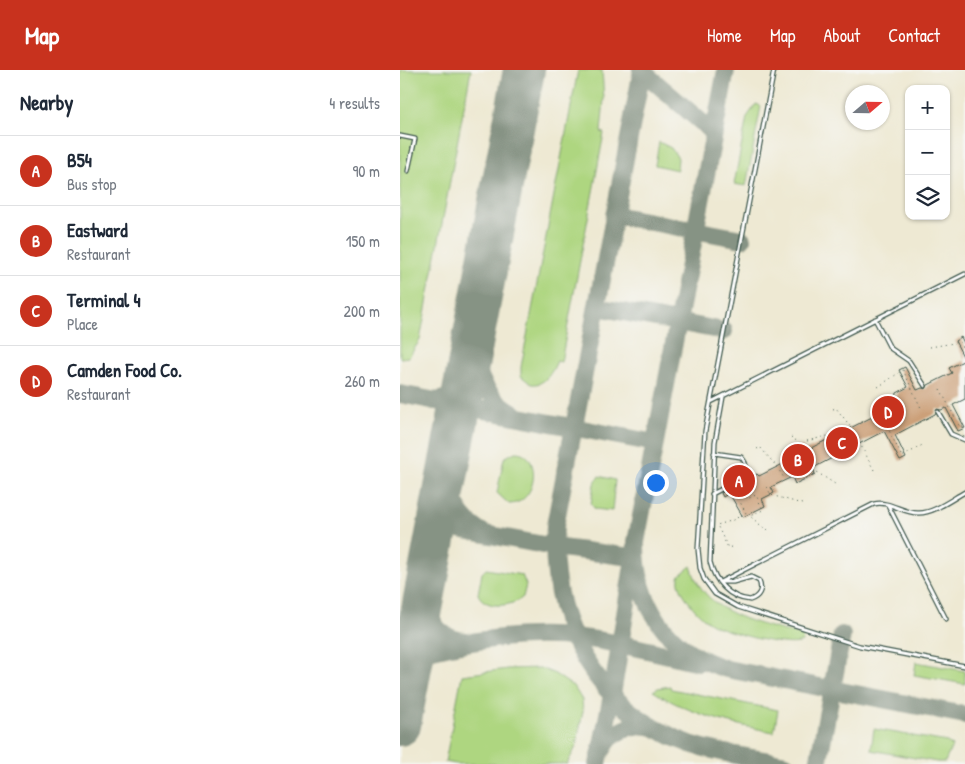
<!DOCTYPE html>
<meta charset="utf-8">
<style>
:root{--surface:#fff;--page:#f6f6f7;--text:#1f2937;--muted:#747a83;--line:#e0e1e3;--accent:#c8321e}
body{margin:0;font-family:"Patrick Hand",sans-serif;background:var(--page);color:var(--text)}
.controls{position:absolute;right:15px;top:15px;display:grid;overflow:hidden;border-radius:10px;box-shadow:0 1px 4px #0004}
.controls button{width:45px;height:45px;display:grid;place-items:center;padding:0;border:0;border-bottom:1px solid var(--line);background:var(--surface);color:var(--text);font:25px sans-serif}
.compass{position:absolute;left:445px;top:15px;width:45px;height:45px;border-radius:50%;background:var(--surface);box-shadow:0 1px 4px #0004;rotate:70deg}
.you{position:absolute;left:255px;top:412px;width:18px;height:18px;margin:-12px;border:4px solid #fff;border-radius:50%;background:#1a73e8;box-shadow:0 0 0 8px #1a73e833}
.badge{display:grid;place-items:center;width:32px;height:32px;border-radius:50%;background:var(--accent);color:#fff;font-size:16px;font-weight:700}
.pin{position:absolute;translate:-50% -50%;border:2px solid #fff;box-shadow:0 1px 5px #0006}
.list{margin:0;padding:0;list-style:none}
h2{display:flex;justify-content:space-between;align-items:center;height:65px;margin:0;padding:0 20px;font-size:21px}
h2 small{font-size:16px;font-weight:400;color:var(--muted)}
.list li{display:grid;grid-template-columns:32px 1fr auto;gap:15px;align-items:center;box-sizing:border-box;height:70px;padding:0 20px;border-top:1px solid var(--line)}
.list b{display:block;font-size:19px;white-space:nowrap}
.list p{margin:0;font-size:16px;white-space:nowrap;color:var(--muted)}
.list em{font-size:16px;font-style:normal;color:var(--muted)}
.icon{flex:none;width:28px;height:28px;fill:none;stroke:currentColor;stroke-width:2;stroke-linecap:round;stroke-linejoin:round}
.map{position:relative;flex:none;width:565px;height:694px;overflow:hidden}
header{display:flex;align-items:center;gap:30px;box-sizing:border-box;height:70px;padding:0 25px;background:var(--accent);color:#fff}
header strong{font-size:24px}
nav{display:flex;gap:28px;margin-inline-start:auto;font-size:18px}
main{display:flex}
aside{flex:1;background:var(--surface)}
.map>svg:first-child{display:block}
</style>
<header>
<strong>Map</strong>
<nav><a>Home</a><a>Map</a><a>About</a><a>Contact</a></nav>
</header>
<main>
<aside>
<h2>Nearby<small>4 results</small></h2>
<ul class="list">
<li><span class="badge">A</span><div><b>B54</b><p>Bus stop</p></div><em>90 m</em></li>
<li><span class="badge">B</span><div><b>Eastward</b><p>Restaurant</p></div><em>150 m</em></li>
<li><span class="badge">C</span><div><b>Terminal 4</b><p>Place</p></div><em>200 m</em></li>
<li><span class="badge">D</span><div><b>Camden Food Co.</b><p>Restaurant</p></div><em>260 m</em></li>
</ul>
</aside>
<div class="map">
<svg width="565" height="694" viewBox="0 0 565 694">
<rect width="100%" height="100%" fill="#f6f6f2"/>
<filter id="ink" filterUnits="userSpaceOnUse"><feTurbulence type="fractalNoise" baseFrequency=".02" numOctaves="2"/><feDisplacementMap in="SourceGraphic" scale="10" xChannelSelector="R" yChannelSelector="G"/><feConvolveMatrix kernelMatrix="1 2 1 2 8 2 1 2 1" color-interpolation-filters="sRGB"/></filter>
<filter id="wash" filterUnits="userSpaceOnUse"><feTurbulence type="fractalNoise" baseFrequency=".0096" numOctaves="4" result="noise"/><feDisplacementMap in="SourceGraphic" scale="20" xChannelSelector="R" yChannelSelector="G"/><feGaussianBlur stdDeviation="1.12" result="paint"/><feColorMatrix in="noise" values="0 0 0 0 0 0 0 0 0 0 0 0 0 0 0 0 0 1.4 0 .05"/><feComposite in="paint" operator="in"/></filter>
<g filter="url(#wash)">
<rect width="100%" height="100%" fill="#eee9d3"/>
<path fill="#aed680" stroke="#668a5a" d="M 0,0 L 71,0 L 20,270 L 9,287 L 0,288 Z
M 178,0 L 202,0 L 204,29 L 201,62 L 204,63 L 161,292 L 157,291 C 152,302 145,316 131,314 L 121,306 L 121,297 Z
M 356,34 L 361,36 L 346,116 L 334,114 L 347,47 Z
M 259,72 L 271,78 L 278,88 L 277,100 L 255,95 Z
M 115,382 C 142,381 139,434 109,434 L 97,423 L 104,388 Z
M 199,406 L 215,410 L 212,441 L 195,439 L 191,434 L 194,414 Z
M 291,496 C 304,546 360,553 403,566 L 402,572 C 389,579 326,562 312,554 C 300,547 290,535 283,523 C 280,517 277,511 280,505 Z
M 86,499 L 122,505 L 126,515 L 123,527 C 112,537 85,540 78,524 L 82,503 Z
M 516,592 L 565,601 L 565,614 L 514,605 Z
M 140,598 L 155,604 L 174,617 L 182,630 L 183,641 L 176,677 L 167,694 L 56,694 L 45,692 L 62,605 L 107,599 Z
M 270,616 L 271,619 L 378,640 L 374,662 C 330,654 291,645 253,621 L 258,618 Z
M 474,659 L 547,672 L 552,676 L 545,692 L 537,692 L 471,680 Z"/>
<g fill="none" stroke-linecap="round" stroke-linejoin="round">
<path stroke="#869384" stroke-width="18" d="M 241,0 L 314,63
M 242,0 L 155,456 C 148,553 195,640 290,674 C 321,684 354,688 386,694
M 326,0 L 236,472 C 235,533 268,582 327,599 L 565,645
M 214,145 L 342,169
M 197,237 L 324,261
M 77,246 C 73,288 73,320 114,343
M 0,324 L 255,373
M 34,331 C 57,330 63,311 69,293
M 47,407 C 52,431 60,450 82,462
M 38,455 L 154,477 L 223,486 L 236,486
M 28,509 C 26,539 29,568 66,571
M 0,589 C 59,571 120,561 181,568 C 220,572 259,583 298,592
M 202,681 C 211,661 232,652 253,657
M 198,694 L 212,625 L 233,495
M 418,694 L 442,565"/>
<path stroke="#869384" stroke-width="42" d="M 0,655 L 124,0"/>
</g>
<g id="blocks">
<path fill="#cca079" d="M 561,267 L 565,275 L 565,329 L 553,335 L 565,358 L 558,361 L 546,338 L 541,340 L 537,339 L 535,344 L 495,365 L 506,388 L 500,391 L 484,361 L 413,398 L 415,404 L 395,414 L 392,407 L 371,417 L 374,423 L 362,429 L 365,436 L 343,447 L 329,423 L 323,427 L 321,423 L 345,411 L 349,405 L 350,407 L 357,404 L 359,406 L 385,393 L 382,386 L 402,376 L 405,381 L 474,346 L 473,339 L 496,327 L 497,323 L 508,317 L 499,300 L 505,297 L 517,320 L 522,318 L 526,319 L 528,315 L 552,303 L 549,298 L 565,290 L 555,271 Z"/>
</g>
</g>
<g filter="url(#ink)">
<use href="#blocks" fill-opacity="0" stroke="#3e574c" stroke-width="1"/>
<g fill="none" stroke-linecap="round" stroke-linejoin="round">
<defs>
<path id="service" d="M 374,0 L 305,361 L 298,479 L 300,498 L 304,509 L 315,524 L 338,537 L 460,576 L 565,596
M 0,66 L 15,69 L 8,101
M 475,249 L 490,278 L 509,291 L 525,316
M 311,332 L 565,204
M 538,342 L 551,364 L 565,370
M 312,424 L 343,408 C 348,401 347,393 341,387 L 314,383
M 488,435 L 546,549
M 319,512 L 333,512 L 351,507 L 359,511 C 363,520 359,527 350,530 C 329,528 315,512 310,492 L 315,372 L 323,327
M 320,512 L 474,434 C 489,430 504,444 519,443 C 534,443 552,429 565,422"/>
</defs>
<use href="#service" stroke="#3e574c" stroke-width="5.5"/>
<path stroke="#3e574c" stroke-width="1" stroke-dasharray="1 4" stroke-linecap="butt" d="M 530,277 L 560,272 L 565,283
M 478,317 L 503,300 L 522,340
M 540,319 L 560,357 L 565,355
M 433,339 L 436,338 L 451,357 L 474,400 L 476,399
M 483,348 L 502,387 L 524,374
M 391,367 L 405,377 L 418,403 L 435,414 L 437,413
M 407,371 L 427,366 L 436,382
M 357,379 L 360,377 L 377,397 L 384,408
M 341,414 L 344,420
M 367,417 L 371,425 L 402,434
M 346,427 L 347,429 L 356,425 L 363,440 L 350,446 L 366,460 L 369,459
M 331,477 L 328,478 L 317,455 L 331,451 L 346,443 L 339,430"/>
<use href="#service" stroke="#fff" stroke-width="3"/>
</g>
</g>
</svg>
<div class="controls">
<button>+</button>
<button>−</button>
<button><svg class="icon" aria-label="layers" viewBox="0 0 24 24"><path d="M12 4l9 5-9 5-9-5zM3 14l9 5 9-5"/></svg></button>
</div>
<svg class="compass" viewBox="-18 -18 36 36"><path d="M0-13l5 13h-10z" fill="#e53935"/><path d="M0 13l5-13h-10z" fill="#747a83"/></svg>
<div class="you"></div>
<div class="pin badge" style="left:339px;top:411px">A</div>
<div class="pin badge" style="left:398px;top:390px">B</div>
<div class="pin badge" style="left:442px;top:373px">C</div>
<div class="pin badge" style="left:488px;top:342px">D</div>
</div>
</main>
